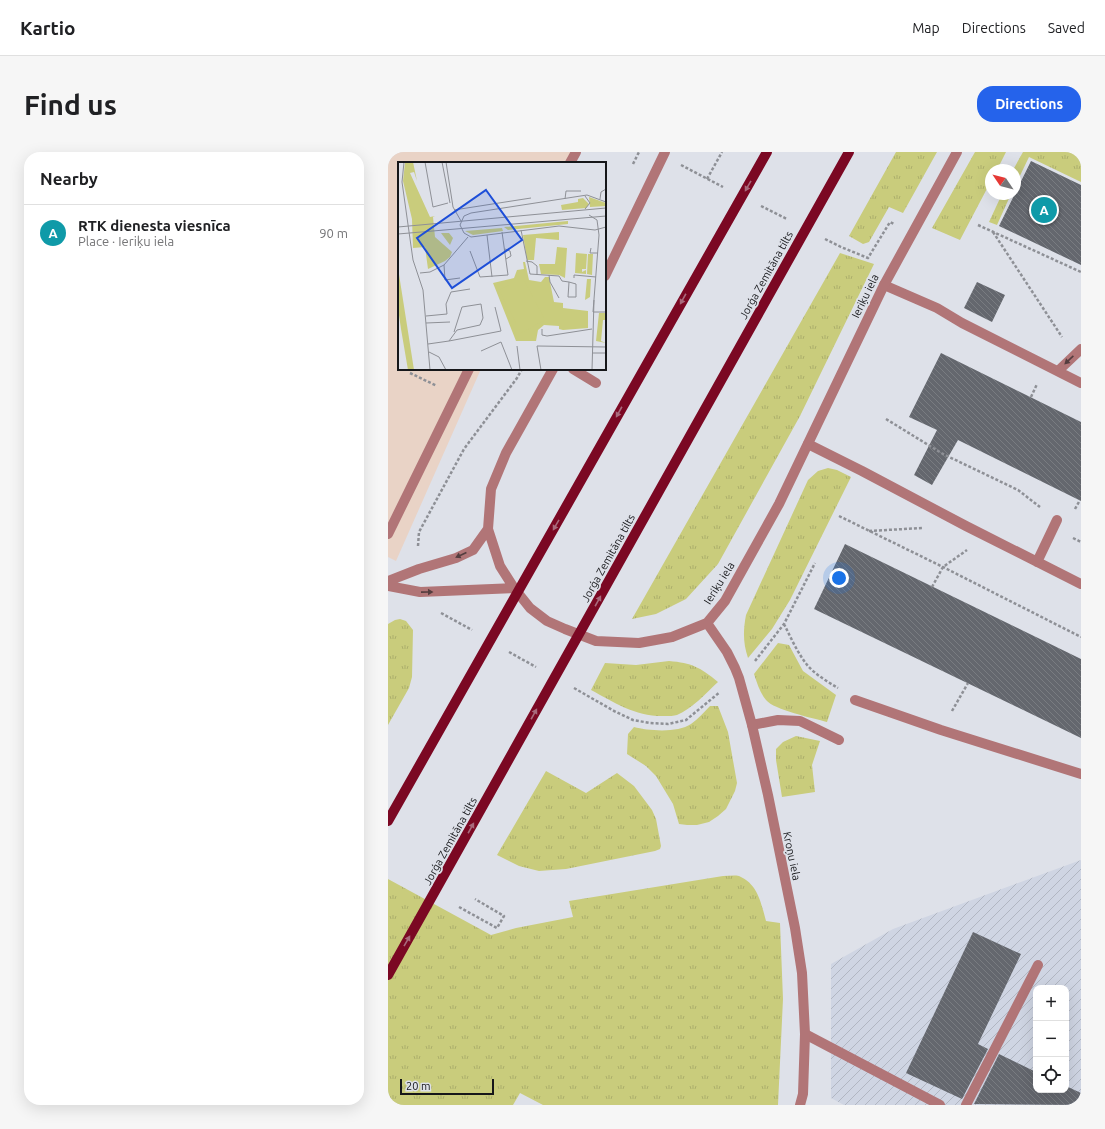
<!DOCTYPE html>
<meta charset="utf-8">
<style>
:root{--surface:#fff;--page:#f6f6f6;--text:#202124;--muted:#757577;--line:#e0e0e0;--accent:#2563eb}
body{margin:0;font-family:Ubuntu,sans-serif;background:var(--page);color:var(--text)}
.controls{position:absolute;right:12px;bottom:12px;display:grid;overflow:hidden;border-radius:8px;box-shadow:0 4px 16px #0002}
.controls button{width:36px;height:36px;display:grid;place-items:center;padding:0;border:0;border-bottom:1px solid var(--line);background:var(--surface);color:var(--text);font:20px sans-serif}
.compass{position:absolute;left:597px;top:12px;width:36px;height:36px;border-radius:50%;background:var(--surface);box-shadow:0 4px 16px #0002;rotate:305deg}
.scale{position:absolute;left:12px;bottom:10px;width:94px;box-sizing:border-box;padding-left:4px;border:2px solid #16171a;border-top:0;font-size:11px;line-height:14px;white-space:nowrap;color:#16171a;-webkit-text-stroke:3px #dee1e9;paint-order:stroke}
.you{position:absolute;left:451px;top:426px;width:14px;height:14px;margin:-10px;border:3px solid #fff;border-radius:50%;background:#1a73e8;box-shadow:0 0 0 6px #1a73e833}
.badge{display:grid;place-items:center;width:26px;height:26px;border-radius:50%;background:var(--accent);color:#fff;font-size:13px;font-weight:700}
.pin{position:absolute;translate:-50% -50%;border:2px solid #fff;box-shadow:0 1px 4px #0006}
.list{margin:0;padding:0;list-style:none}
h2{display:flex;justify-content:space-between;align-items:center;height:52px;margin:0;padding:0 16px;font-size:17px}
h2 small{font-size:13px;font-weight:400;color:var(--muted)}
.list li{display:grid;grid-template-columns:26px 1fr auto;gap:12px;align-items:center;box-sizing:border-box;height:56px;padding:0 16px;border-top:1px solid var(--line)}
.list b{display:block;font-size:15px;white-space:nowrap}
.list p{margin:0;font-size:13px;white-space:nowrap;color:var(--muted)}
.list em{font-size:13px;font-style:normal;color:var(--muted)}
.icon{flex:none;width:22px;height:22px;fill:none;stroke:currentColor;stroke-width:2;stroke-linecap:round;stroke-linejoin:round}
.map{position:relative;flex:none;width:693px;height:953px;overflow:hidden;border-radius:16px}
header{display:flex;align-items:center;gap:24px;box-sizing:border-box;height:56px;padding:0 20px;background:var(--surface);border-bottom:1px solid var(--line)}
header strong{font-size:19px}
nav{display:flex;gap:22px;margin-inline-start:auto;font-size:14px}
.intro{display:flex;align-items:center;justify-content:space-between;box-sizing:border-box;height:96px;padding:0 24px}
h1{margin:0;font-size:28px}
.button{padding:10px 18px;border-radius:16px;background:var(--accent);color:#fff;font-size:14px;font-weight:700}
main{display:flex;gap:24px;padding:0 24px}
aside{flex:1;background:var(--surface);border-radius:16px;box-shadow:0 4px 16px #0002}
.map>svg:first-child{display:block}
</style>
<header>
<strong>Kartio</strong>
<nav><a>Map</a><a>Directions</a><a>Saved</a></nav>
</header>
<div class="intro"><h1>Find us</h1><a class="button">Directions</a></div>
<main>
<aside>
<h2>Nearby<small></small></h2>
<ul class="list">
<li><span class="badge" style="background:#0f9aa8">A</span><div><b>RTK dienesta viesnīca</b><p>Place · Ieriķu iela</p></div><em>90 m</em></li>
</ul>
</aside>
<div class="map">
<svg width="693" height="953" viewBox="0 0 693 953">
<defs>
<pattern id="industrial-furrows" width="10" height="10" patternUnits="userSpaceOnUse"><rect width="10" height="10" fill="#cfd5e3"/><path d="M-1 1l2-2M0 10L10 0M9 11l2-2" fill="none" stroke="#b1b6c2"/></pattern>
<pattern id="grass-tufts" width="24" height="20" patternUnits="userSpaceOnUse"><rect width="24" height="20" fill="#c9cc7c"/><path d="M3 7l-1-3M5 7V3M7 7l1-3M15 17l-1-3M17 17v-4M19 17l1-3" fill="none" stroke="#acae6b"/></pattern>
<pattern id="building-back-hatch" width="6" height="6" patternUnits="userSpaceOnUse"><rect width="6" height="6" fill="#64676e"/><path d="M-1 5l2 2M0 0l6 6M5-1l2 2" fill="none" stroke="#797c81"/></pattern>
</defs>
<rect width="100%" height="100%" fill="#dee1e9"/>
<path fill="#e9d3c6" d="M 0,0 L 189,0 L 184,11 L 11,11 L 11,217 L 93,217 L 8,409 L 0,405 Z"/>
<path fill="url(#industrial-furrows)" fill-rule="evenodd" d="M 693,708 L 693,953 L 456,953 L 443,946 L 443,812 L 505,777 ZM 648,836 L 678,836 L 678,938 L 648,938 Z"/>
<path fill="url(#grass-tufts)" d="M 508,0 L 549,0 L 515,61 L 501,55 L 481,90 L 475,92 L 461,84 Z
M 587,0 L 618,0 L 609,18 L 603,18 L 603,29 L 572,88 L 544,76 Z
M 635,0 L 693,0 L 693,30 L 641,5 L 627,34 L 627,18 L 625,18 Z
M 614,42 L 623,42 L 609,73 L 601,70 Z
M 452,101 L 486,112 L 412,264 L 330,412 L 298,447 L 268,462 L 244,467 Z
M 440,316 L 449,318 L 463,325 L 402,448 L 384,477 L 360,506 C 355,491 355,479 358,463 L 420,328 L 430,319 Z
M 12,467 L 18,469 L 25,478 L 24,525 L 21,536 L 0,573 L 0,472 L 7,468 Z
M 390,491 L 401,493 L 415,519 L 448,543 L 439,570 C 425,566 386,558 378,548 C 372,541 369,531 366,522 Z
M 281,509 C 304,511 312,515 330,530 C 318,541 304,557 289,563 C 286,564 281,564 277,564 C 248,565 227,551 203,538 L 217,511 L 248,513 Z
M 322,554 L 330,554 L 340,580 L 349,631 L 347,639 L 338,657 L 330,664 L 321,670 L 309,673 L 299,673 L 291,672 L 285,652 L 268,624 L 258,614 L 239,602 L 240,582 L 246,575 C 261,579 290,581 303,572 C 310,567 316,560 322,554 Z
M 408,584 L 432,589 L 424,613 L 427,640 L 394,645 L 388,608 L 388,597 L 395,590 Z
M 158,619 L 198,641 L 229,621 L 246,634 L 264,658 L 268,667 L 273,694 L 272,697 L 267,699 L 178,717 L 151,719 L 131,714 L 109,703 Z
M 335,724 C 340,724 346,723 351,724 C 370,732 373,751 378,769 L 392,771 L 395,847 L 390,953 L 155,953 L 132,941 L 125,953 L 0,953 L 0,727 L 103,783 L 128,776 L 185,765 L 181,749 Z"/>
<path fill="url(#building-back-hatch)" d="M 643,9 L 693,33 L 693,113 L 611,74 Z
M 589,130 L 617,143 L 604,170 L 576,156 Z
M 553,201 L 693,270 L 693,349 L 570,288 L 544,333 L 526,323 L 549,278 L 521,265 Z
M 457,392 L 693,507 L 693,586 L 426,457 Z
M 585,780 L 633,802 L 590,892 L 600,897 L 574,947 L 518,921 Z
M 611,902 L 648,920 L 648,938 L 678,938 L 678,934 L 693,941 L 693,953 L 586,952 Z"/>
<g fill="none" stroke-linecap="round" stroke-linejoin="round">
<path stroke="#8e9096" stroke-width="2.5" stroke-dasharray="3 2" stroke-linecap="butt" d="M 245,12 L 251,0
M 293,13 L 335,35
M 319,27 L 334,0
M 373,54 L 399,67
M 590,73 L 693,120
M 605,80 L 674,185
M 437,87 L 453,95 L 480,106 L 502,70 L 506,72
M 22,221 L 49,234
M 643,245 L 649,232
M 498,267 L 555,302 L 630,338 L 652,355
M 687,357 L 692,348
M 451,364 L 555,415 L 693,485
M 481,379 L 534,376
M 685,386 L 693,390
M 30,394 L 31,380 L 76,297 L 129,226 L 134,217
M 544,435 L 555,415 L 579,398
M 53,461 L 84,478
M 396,472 C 403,486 410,502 420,514 C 428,523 440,530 450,536
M 121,500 L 148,515
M 367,509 L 396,472 L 427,411
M 186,536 L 226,559 L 245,568 L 262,571 L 280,572 L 298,568 L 332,540
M 564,559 L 580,531
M 71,755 L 109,776 L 116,764 L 87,747"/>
<path stroke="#b17577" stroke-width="10" d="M 182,11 L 188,0
M 496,133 L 549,156 L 574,171 L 693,231
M 185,217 L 208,231
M 670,219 L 693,197
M 420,292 L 474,319 L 578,374 L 693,432
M 0,382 L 81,217
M 649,410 L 669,368
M 467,548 L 553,578 L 693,622
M 364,573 L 390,568 L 412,569 L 451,588
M 417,882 L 552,953
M 578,953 L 650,813"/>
<path stroke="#b17577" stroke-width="10" d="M 217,124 L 277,0
M 165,217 L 118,301 L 103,337 L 100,377 L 112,414 L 126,436 L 142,456 L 159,469 L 177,477 L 208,489 L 251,491 L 284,485 L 319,471 L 337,449 L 391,352 L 496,133 L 569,0
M 0,429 L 31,417 L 68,406 L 85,398 L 100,377
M 0,434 L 32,440 L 126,436
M 319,471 L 339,500 L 347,516 L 351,526 L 364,573 L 380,643 L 407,776 L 414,821 L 417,882 L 415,942 L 412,953"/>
<path stroke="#7b0823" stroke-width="10" d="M 0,669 L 379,0
M 0,823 L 461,0"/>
</g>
<defs><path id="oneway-solid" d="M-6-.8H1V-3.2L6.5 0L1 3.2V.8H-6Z"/></defs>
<g fill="#a86a7c">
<use href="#oneway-solid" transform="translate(360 34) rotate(120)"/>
<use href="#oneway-solid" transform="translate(295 147) rotate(119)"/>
<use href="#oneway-solid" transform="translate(231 260) rotate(119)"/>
<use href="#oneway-solid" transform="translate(168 373) rotate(120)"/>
<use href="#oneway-solid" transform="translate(210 449) rotate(-61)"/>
<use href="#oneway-solid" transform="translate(146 562) rotate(-61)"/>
<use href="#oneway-solid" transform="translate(83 676) rotate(-61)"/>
<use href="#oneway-solid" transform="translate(19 789) rotate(-60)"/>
</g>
<g fill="#543d3f">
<use href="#oneway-solid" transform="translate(681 208) rotate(137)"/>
<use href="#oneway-solid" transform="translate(73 403) rotate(155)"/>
<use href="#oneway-solid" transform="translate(39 440) rotate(-1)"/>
</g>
<g text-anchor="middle" stroke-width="3.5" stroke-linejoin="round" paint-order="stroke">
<g font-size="11" fill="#16171a" stroke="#dee1e9">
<text transform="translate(378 123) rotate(-61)" y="4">Jorģa Zemitāna tilts</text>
<text transform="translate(477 144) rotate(-64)" y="4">Ieriķu iela</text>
<text transform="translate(220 406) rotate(-61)" y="4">Jorģa Zemitāna tilts</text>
<text transform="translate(331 431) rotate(-58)" y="4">Ieriķu iela</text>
<text transform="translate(62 689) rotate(-61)" y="4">Jorģa Zemitāna tilts</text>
<text transform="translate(404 704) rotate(78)" y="4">Kroņu iela</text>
</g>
</g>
<g transform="translate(10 10)">
<rect width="208" height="208" fill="#dee1e9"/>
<path d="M 15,0 L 19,19 L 16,10 L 12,11 L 32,55 L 37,54 L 35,55 L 37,75 L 54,90 L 52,95 L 47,99 L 30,107 L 27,85 L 15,86 L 14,57 L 5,19 L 7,1 ZM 191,35 L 208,41 L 208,44 L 192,45 ZM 185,36 L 191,42 L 188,46 L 164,48 L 163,43 L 180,40 L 180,37 ZM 170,59 L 170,62 L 110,68 L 106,65 ZM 104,66 L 105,69 L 75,73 L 67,69 ZM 161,70 L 161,78 L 138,76 L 136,98 L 129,98 L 125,73 ZM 43,71 L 51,71 L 55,76 L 52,83 ZM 159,85 L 169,86 L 167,116 L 161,113 L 143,112 L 141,102 L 157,102 ZM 178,91 L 189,92 L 188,107 L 184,107 L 184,110 L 188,108 L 188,112 L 177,111 ZM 190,92 L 195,92 L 194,113 L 189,112 ZM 125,100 L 127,100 L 131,118 L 143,120 L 147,115 L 151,115 L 156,140 L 165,141 L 165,146 L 190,149 L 190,166 L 165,168 L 161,167 L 161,164 L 146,163 L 140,168 L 138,179 L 118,179 L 95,121 L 116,116 L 119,108 L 126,107 ZM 0,106 L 11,176 L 16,208 L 10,208 L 3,167 L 0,146 ZM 189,117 L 193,117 L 192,135 L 187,138 ZM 201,151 L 208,151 L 208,158 L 205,158 L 203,179 L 208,181 L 198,179 Z" fill="#c9cc7c"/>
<path d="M 125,116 L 147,158 L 123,171 L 101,128 Z" fill="#c9cc7c"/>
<path fill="none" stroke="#8e9096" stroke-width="1" d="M 6,0 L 4,20 L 15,98 L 25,128 L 32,208M 27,0 L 35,45 L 50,41M 44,0 L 52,41M 48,0 L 55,45 L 63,59M 187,34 L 192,41 L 187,47M 167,37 L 168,29 L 183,29M 202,37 L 203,30 L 208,27M 208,40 L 189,33 L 73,51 L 66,54 L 62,63 L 66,71 L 73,75 L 161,64 L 197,68 L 208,65M 56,48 L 133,36M 191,53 L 199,58 L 201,73 L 195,150M 0,65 L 208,46M 123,68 L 132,112 L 161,114 L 164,119 L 171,120 L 170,135 L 178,135 L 178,122 L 171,120M 0,72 L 208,54M 89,73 L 94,115M 193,86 L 192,91 L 200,91M 107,87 L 112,89 L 113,94 L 108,97M 72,89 L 82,115 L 110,113 L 104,70M 128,99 L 134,100 L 139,104 L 139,113M 46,103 L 47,118 L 62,116M 22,111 L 32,110 L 46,103 L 70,75M 151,113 L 152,120 L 161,136M 176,116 L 176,113 L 198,115M 195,150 L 208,150M 28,154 L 49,152 L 48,142 L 53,130 L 72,127M 28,161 L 52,160M 144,167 L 144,173 L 149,174 L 194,167M 51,179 L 103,169 L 97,145M 30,182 L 51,179 L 59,168 L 82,163 L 85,156 L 83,142 L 64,145 L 56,170M 119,184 L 122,208M 83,189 L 103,180 L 114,208M 31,190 L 41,195 L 48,208M 194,191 L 208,191M 143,208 L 139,184 L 208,185M 194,208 L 196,138"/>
<path fill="#1d4ed8" fill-opacity="0.15" stroke="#1d4ed8" stroke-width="2" d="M 88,28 L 124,78 L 54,126 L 19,76 Z"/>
<rect width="208" height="208" fill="none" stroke="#16171a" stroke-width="2"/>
</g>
</svg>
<div class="controls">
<button>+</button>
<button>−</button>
<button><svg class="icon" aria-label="locate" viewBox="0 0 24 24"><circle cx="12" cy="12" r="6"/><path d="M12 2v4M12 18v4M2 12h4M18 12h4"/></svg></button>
</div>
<svg class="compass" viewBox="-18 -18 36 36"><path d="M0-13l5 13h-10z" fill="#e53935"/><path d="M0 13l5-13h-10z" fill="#757577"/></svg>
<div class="scale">20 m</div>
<div class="you"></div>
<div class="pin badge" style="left:656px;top:58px;background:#0f9aa8">A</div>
</div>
</main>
